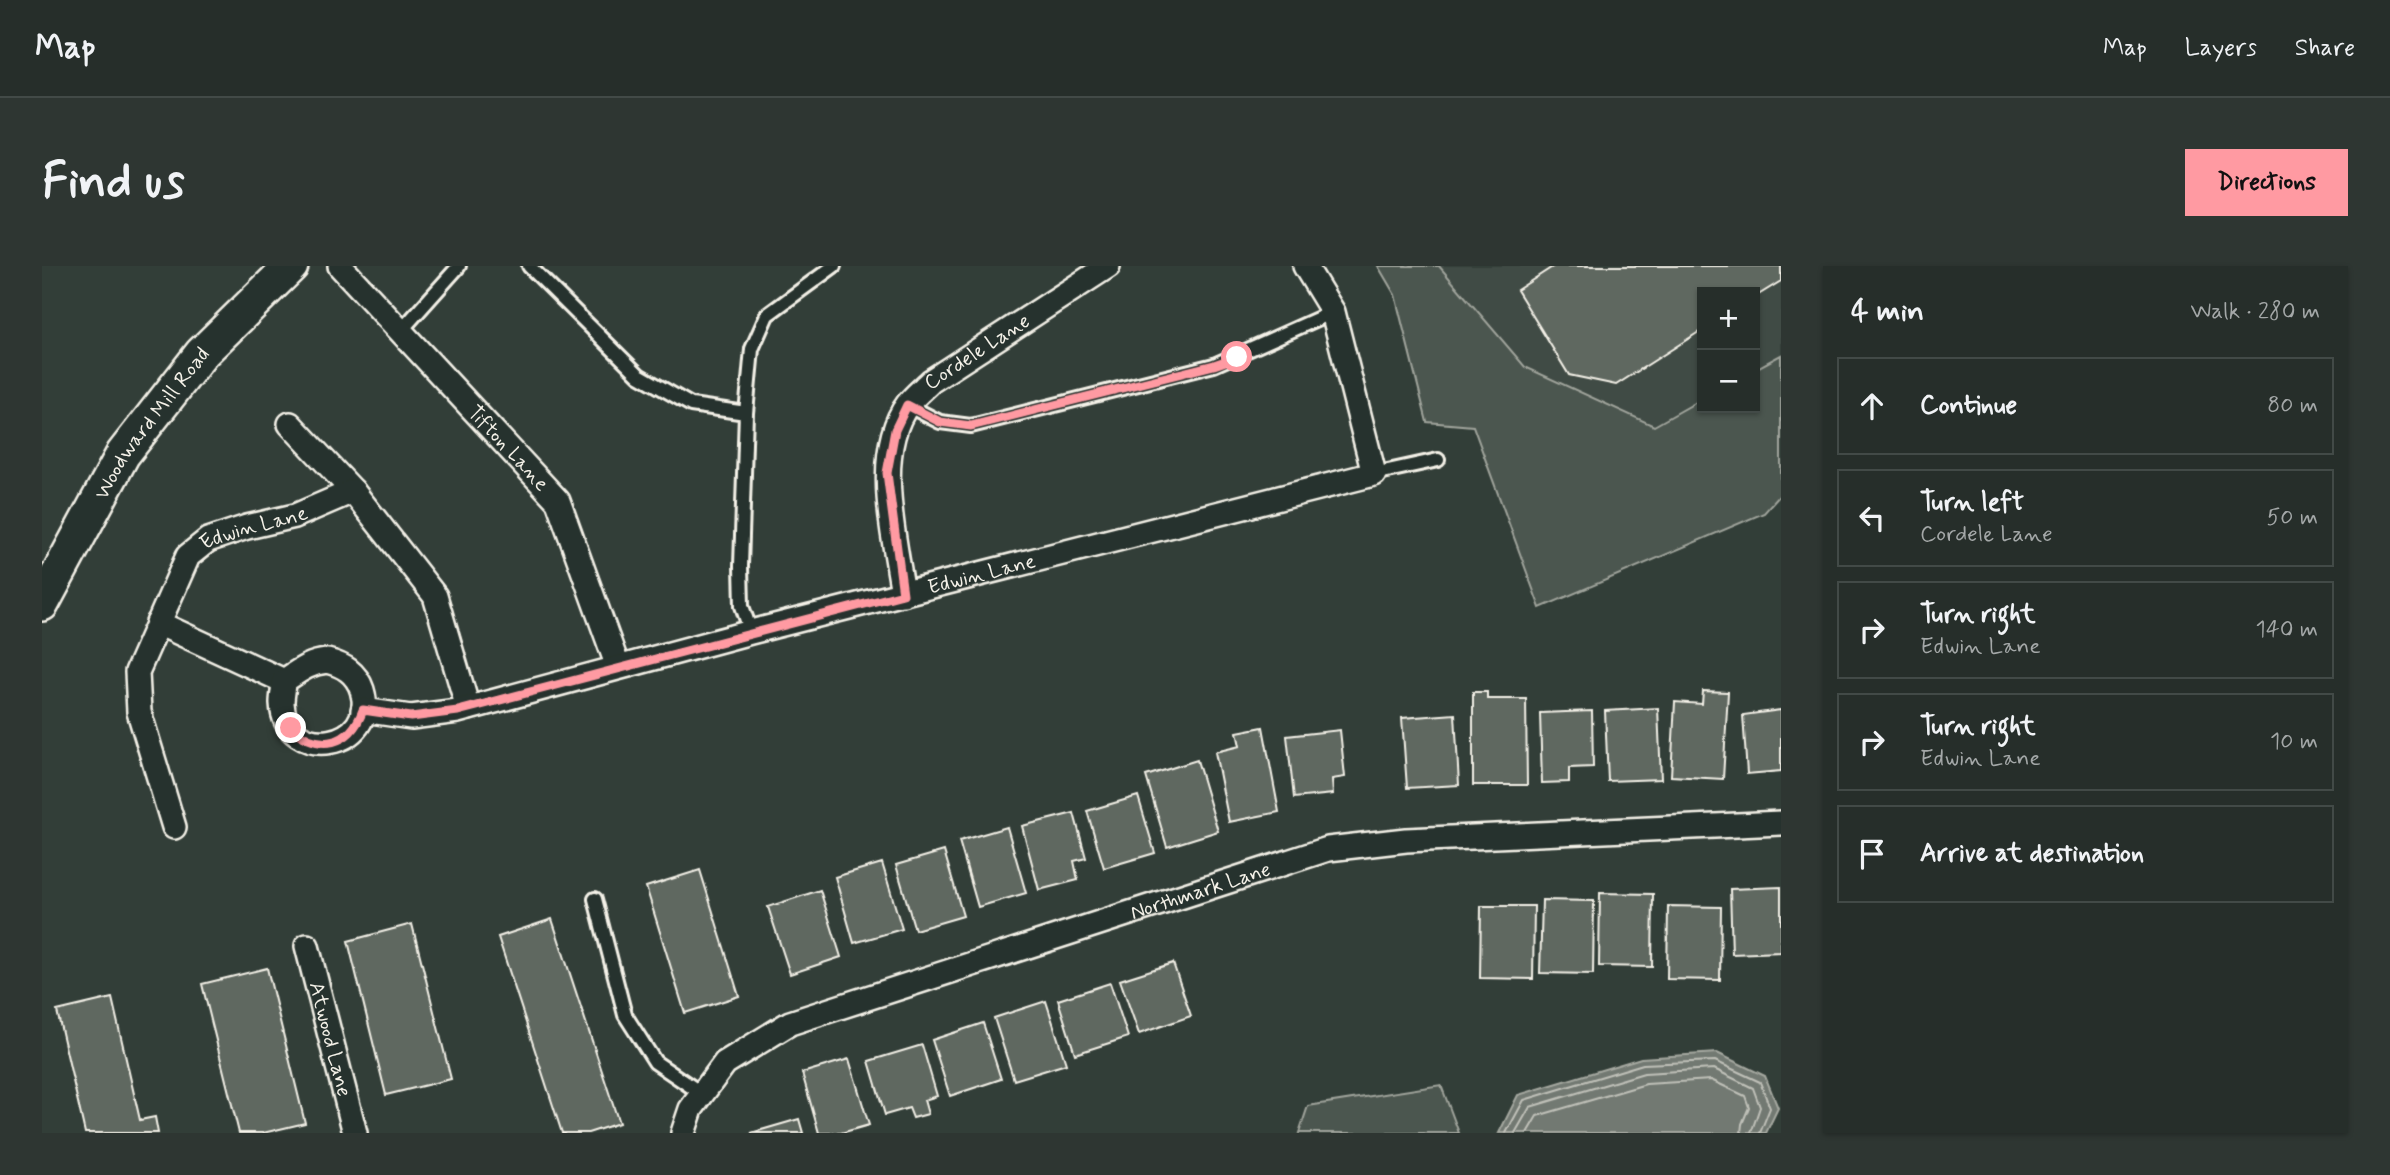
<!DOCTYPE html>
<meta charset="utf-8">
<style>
:root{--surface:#262e2a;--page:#2e3632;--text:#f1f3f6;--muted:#a4a8a8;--line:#424a47;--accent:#ff9aa2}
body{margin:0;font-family:Mynerve,sans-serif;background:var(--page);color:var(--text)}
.controls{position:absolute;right:21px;top:21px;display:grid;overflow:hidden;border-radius:0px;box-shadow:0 2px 5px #0004}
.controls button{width:63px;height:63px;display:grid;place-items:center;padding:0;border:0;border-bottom:2px solid var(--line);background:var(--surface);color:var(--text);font:35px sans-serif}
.stop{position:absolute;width:21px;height:21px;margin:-16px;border:5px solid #ff9aa2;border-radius:50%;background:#fff}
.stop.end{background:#ff9aa2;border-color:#fff;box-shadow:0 2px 7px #0008}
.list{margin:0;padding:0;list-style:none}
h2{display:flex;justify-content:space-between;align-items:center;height:91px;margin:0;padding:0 28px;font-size:30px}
h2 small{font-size:23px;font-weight:400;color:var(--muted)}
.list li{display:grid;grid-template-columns:46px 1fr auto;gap:21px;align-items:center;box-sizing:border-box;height:98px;margin:0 14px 14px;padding:0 14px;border:2px solid var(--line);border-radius:0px}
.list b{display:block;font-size:26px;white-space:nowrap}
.list p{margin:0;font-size:23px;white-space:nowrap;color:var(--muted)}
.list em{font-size:23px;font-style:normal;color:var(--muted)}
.icon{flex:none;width:38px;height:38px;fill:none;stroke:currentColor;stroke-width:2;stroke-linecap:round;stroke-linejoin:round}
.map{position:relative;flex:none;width:1739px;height:867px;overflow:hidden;border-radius:0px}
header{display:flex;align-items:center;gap:42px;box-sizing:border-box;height:98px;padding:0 35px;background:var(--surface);border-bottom:2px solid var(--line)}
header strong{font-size:33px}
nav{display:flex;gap:38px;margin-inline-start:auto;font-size:24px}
.intro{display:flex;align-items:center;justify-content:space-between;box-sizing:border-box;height:168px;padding:0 42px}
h1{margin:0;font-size:49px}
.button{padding:18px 32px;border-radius:0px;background:var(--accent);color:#111;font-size:24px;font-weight:700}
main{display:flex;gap:42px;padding:0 42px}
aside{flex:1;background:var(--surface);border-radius:0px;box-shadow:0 2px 5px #0004}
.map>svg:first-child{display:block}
</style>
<header>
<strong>Map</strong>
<nav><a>Map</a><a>Layers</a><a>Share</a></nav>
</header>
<div class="intro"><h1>Find us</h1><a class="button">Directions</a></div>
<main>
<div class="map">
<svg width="1739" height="867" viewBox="0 0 1739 867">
<rect width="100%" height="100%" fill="#323e38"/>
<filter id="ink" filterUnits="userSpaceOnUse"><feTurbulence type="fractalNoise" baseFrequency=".0143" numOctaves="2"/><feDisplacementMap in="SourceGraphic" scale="14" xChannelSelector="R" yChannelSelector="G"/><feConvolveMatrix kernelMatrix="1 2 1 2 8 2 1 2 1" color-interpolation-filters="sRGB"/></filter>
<g filter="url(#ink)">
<path fill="#404b44" d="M 1398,0 L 1739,0 L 1739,89 L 1713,103 L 1713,26 L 1660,26 L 1660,133 L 1612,160 L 1483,101 Z"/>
<path fill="#4c564f" stroke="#a0a49c" stroke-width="2" d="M 1336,0 L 1397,0 L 1483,101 L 1612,160 L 1660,133 L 1660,142 L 1713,142 L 1713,103 L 1739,89 L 1739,228 L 1722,247 L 1498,342 L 1431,160 L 1385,156 L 1353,29 Z
M 1399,819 L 1417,867 L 1257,867 L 1266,840 Z"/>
<path fill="#727972" stroke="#a6a9a1" stroke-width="2" d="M 1675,787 L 1723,810 L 1736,842 L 1724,867 L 1457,867 L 1476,829 L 1599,792 Z"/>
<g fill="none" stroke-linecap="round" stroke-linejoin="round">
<path stroke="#c0c1b9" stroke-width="2" d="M 1464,867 L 1482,834 L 1601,798 L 1673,795 L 1718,816 L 1728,842 L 1718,867
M 1473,867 L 1488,841 L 1602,807 L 1672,803 L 1711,822 L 1718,841 L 1709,867
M 1485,867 L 1495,850 L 1604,818 L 1669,814 L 1703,830 L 1707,841 L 1700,858 L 1699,867"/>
</g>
<path fill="#5f6861" stroke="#f4f1e8" stroke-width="2" d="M 1512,0 L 1739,0 L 1739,15 L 1713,31 L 1713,26 L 1660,26 L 1660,64 L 1574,119 L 1527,109 L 1475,24 Z
M 1661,425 L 1686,426 L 1681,513 L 1629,510 L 1633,436 L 1660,438 Z
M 1431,426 L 1445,426 L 1445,433 L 1484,433 L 1485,519 L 1431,519 Z
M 1616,442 L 1619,513 L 1566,515 L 1563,445 Z
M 1739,444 L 1739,505 L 1705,508 L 1701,449 Z
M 1550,445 L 1551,501 L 1527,502 L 1527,516 L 1500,517 L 1498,447 Z
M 1413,448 L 1417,519 L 1365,522 L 1360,452 Z
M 1221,461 L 1237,546 L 1187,556 L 1173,486 L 1198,480 L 1195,466 Z
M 1298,464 L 1303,511 L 1290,513 L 1291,528 L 1252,532 L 1245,470 Z
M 1155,494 L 1176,565 L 1125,581 L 1104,510 Z
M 1096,530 L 1113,587 L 1062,602 L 1045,545 Z
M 1032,547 L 1044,592 L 1032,595 L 1036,614 L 997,624 L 980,560 Z
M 965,561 L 984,627 L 936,641 L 917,575 Z
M 902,585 L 921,650 L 873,664 L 854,599 Z
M 840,597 L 860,663 L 812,677 L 793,611 Z
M 658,604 L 697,730 L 643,747 L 604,621 Z
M 1739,621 L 1739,686 L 1690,688 L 1688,623 Z
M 778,624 L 799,691 L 748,708 L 726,641 Z
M 1558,627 L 1611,628 L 1610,701 L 1557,700 Z
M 1500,634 L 1552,635 L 1551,708 L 1498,707 Z
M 1439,640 L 1492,640 L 1491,713 L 1438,712 Z
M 1626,640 L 1679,641 L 1678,714 L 1625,713 Z
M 510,653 L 577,857 L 546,867 L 520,867 L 456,671 Z
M 370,658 L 409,813 L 344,829 L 306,675 Z
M 1131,697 L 1149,750 L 1097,768 L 1078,714 Z
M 225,702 L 263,857 L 221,867 L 197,867 L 160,718 Z
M 1068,717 L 1086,771 L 1033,788 L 1016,734 Z
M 70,732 L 98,854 L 113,851 L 116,867 L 43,867 L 15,745 Z
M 1004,735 L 1024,798 L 972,814 L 952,752 Z
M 941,757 L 959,813 L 908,830 L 890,774 Z
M 880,779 L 895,830 L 882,834 L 886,848 L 871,852 L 867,842 L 843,849 L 827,795 Z
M 807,793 L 827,859 L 799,867 L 777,867 L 760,807 Z
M 757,853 L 761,867 L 709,867 Z"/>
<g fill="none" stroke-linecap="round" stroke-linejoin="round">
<defs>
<path id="lane" d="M 487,0 L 597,109 L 649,139 L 704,147
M 358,66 L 417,0
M 865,139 L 898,156 L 929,160 L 1172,99 L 1291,46
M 1332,208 L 1396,194
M 709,366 L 700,340 L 699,300 L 704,147 L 710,83 L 725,49 L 792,0
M 553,633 L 583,749 L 613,796 L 660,828"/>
<g id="street">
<path id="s1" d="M 298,0 L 516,235 L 576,401"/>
<path d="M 248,158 L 311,225 L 393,330 L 426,442"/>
<path id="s2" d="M 861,328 C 853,273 830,186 866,138 C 872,130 881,123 889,115 L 1066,0"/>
<path d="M 116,357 L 242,415"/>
<path d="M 285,395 C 301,399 314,406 320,424 C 338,482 243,499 240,437 C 240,430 242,422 242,415 C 257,405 266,397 285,395 Z"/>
<path id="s3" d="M 321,444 L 369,451 L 416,445 L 709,366 L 1332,208 L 1291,46 L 1263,0"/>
<path id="s4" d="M 132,561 L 97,446 L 95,406 L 146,290 L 166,274 L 205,261 L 253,250 L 311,225"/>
<path id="s5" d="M 265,680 L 313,867"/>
<path id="s6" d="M 641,867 L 649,843 L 683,797 L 748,757 L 1286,583 L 1364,574 L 1739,557"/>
</g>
<g id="secondary">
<path id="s7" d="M 0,338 L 81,188 L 160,87 L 249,0"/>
</g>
</defs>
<use href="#lane" stroke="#f4f1e8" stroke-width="18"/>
<use href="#street" stroke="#f4f1e8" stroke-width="28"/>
<use href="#secondary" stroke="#f4f1e8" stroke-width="38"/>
<use href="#lane" stroke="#26332d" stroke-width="12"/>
<use href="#street" stroke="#26332d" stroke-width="23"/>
<use href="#secondary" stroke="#26332d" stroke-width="33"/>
</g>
</g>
<g fill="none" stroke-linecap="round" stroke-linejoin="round" filter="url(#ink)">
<path stroke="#ff9aa2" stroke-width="9" d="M 249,462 C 278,486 308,480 321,444 L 369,451 L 416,445 L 861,328 L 845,207 L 853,164 L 865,139 L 898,156 L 929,160 L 1172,99 L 1195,91"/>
</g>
<g text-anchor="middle" stroke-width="7" stroke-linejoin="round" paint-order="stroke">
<g font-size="21" fill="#f4f1e8" stroke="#26332d">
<text dy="7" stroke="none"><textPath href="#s2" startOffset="282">Cordele Lane</textPath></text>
<text dy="7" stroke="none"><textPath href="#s7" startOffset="212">Woodward Mill Road</textPath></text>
<text dy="7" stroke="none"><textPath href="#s1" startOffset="248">Tifton Lane</textPath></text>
<text dy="7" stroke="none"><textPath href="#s4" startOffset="360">Edwin Lane</textPath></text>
<text dy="7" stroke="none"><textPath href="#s3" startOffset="637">Edwin Lane</textPath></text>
<text dy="7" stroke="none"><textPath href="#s6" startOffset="590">Northmark Lane</textPath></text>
<text dy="7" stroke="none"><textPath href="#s5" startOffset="96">Atwood Lane</textPath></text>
</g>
</g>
</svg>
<div class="controls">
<button>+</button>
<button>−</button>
</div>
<div class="stop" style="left:1195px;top:91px"></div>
<div class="stop end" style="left:249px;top:462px"></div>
</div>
<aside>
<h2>4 min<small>Walk · 280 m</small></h2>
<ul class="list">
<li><svg class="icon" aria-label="ahead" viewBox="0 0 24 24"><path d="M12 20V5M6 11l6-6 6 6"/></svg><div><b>Continue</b></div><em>80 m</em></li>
<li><svg class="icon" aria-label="left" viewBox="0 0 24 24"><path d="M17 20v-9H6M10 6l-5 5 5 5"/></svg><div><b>Turn left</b><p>Cordele Lane</p></div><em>50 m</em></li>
<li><svg class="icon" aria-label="right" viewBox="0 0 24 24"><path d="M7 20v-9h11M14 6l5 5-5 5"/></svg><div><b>Turn right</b><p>Edwin Lane</p></div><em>140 m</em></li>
<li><svg class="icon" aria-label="right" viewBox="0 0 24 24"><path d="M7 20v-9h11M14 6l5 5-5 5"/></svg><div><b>Turn right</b><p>Edwin Lane</p></div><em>10 m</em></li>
<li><svg class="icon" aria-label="arrive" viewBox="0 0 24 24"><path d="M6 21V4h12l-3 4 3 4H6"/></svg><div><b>Arrive at destination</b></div></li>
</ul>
</aside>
</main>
